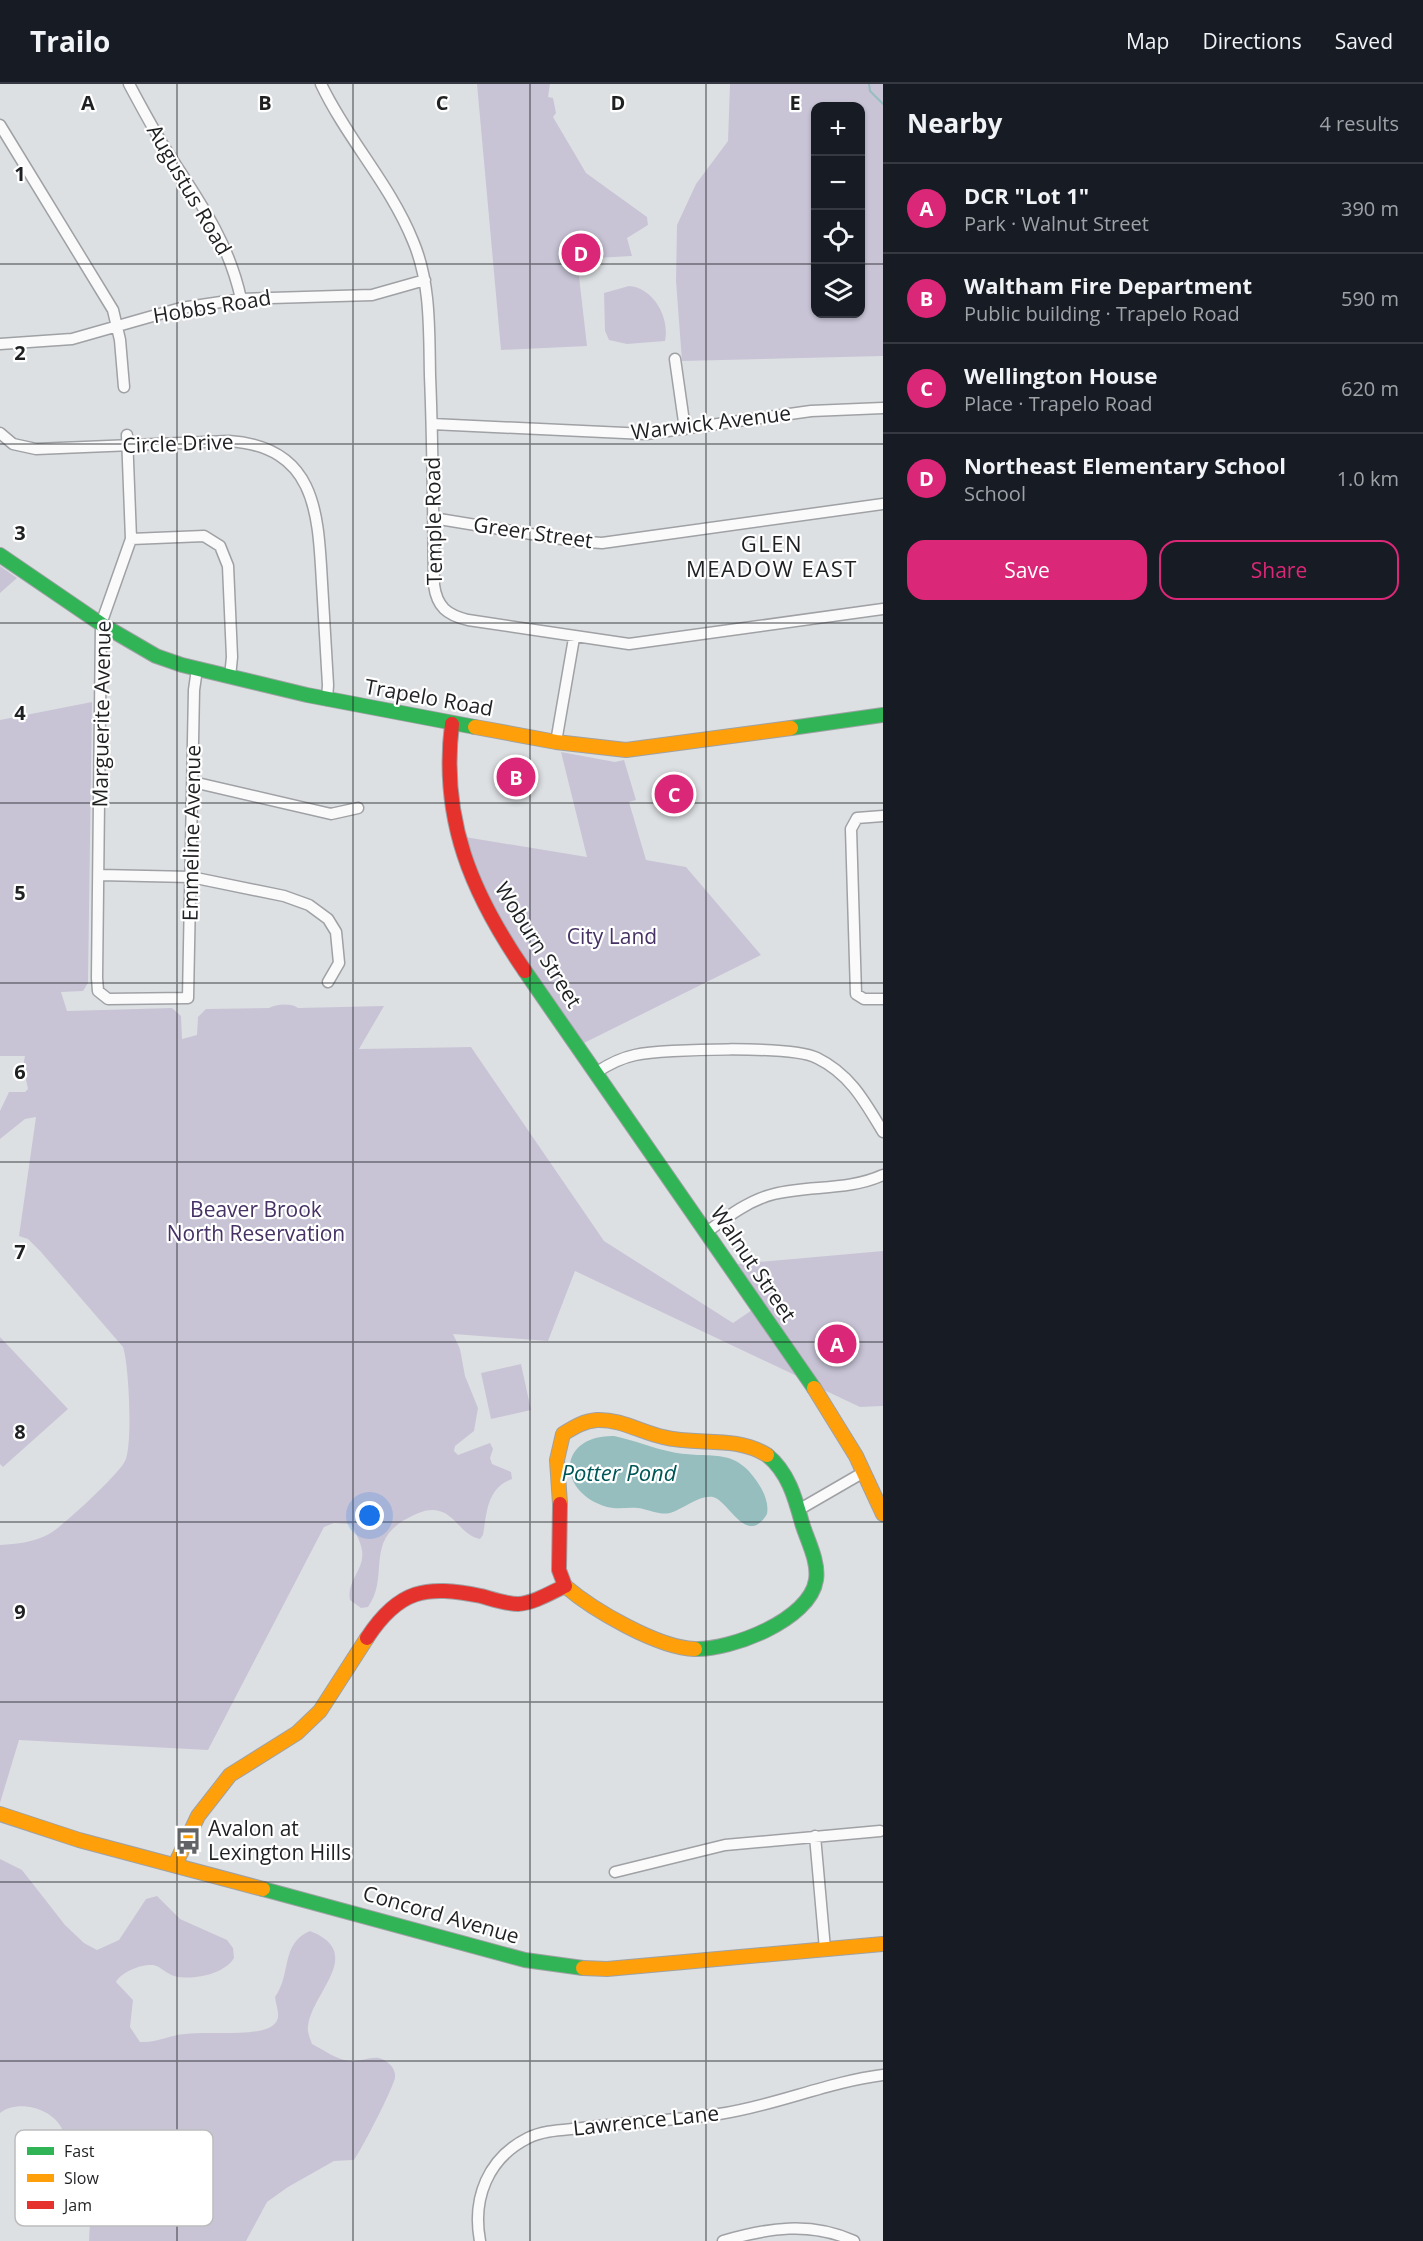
<!DOCTYPE html>
<meta charset="utf-8">
<style>
:root{--surface:#171b24;--page:#20242c;--text:#f1f3f6;--muted:#9ea1a6;--line:#363941;--accent:#db2777}
body{margin:0;font-family:"Open Sans",sans-serif;background:var(--page);color:var(--text)}
.controls{position:absolute;right:18px;top:18px;display:grid;overflow:hidden;border-radius:12px;box-shadow:0 2px 4px #0004}
.controls button{width:54px;height:54px;display:grid;place-items:center;padding:0;border:0;border-bottom:2px solid var(--line);background:var(--surface);color:var(--text);font:30px sans-serif}
.you{position:absolute;left:370px;top:1432px;width:21px;height:21px;margin:-15px;border:4px solid #fff;border-radius:50%;background:#1a73e8;box-shadow:0 0 0 9px #1a73e833}
.badge{display:grid;place-items:center;width:39px;height:39px;border-radius:50%;background:var(--accent);color:#fff;font-size:20px;font-weight:700}
.pin{position:absolute;translate:-50% -50%;border:3px solid #fff;box-shadow:0 2px 6px #0006}
.list{margin:0;padding:0;list-style:none}
h2{display:flex;justify-content:space-between;align-items:center;height:78px;margin:0;padding:0 24px;font-size:26px}
h2 small{font-size:20px;font-weight:400;color:var(--muted)}
.list li{display:grid;grid-template-columns:39px 1fr auto;gap:18px;align-items:center;box-sizing:border-box;height:90px;padding:0 24px;border-top:2px solid var(--line)}
.list b{display:block;font-size:22px;white-space:nowrap}
.list p{margin:0;font-size:20px;white-space:nowrap;color:var(--muted)}
.list em{font-size:20px;font-style:normal;color:var(--muted)}
.actions{display:flex;gap:12px;padding:18px 24px}
.actions a{flex:1;padding:14px 0;border:2px solid var(--accent);border-radius:18px;text-align:center;font-size:21px;color:var(--accent)}
.actions .main{background:var(--accent);color:#fff}
.icon{flex:none;width:33px;height:33px;fill:none;stroke:currentColor;stroke-width:2;stroke-linecap:round;stroke-linejoin:round}
.map{position:relative;flex:none;width:883px;height:2157px;overflow:hidden}
header{display:flex;align-items:center;gap:36px;box-sizing:border-box;height:84px;padding:0 30px;background:var(--surface);border-bottom:2px solid var(--line)}
header strong{font-size:28px}
nav{display:flex;gap:33px;margin-inline-start:auto;font-size:21px}
main{display:flex}
aside{flex:1;background:var(--surface)}
.map>svg:first-child{display:block}
</style>
<header>
<strong>Trailo</strong>
<nav><a>Map</a><a>Directions</a><a>Saved</a></nav>
</header>
<main>
<div class="map">
<svg width="883" height="2157" viewBox="0 0 883 2157">
<rect width="100%" height="100%" fill="#dde0e3"/>
<path fill="#c8c4d6" fill-rule="evenodd" d="M 477,0 L 550,0 L 548,13 L 553,14 L 556,29 L 553,33 L 586,89 L 647,133 L 648,141 L 627,154 L 632,172 L 577,175 L 587,262 L 501,266 Z
M 730,0 L 883,0 L 883,272 L 682,277 L 676,197 L 677,141 L 696,100 L 728,57 ZM 860,22 L 860,230 L 816,230 L 816,22 Z
M 629,202 C 654,204 670,234 665,257 L 627,260 L 609,256 L 605,247 L 604,209 Z
M 0,482 L 17,494 L 0,509 Z
M 92,618 L 88,899 L 83,907 L 61,908 L 67,927 L 172,924 L 181,932 L 182,955 L 197,951 L 198,933 L 206,925 L 269,924 C 276,920 291,919 298,924 L 384,922 L 359,965 L 471,963 L 604,1157 L 733,1239 L 752,1226 L 799,1293 L 575,1187 L 548,1257 L 453,1250 L 460,1265 L 465,1292 L 478,1324 L 474,1347 L 455,1362 L 454,1367 L 458,1371 L 490,1359 L 493,1365 L 490,1374 L 492,1380 L 511,1388 L 512,1395 C 487,1404 487,1428 483,1451 L 480,1455 C 461,1451 456,1431 439,1427 C 430,1424 420,1428 412,1432 C 362,1455 391,1491 368,1523 L 361,1524 L 350,1516 C 346,1497 365,1485 362,1467 C 361,1458 355,1448 351,1440 L 334,1439 L 324,1443 L 208,1666 L 19,1656 L 0,1719 L 0,1461 C 17,1460 34,1458 49,1450 C 62,1443 119,1390 125,1377 C 133,1361 129,1281 123,1263 L 41,1168 L 28,1155 L 19,1152 L 36,1033 L 25,1035 L 0,1055 L 0,1027 L 9,1008 L 25,1008 L 28,1005 L 23,982 L 25,972 L 0,972 L 0,636 Z
M 561,668 L 615,678 L 624,676 L 636,716 L 629,718 L 646,776 L 686,783 L 761,871 L 584,959 L 503,842 L 482,802 L 465,753 L 587,773 Z
M 883,1167 L 883,1322 L 860,1323 L 824,1306 L 737,1180 Z
M 0,1253 L 68,1325 L 3,1383 L 0,1380 Z
M 521,1280 L 531,1326 L 491,1335 L 481,1289 Z
M 0,1775 L 22,1786 L 65,1841 L 84,1859 L 97,1866 L 119,1856 L 146,1815 L 157,1812 L 180,1835 L 227,1856 L 233,1864 L 234,1874 C 225,1890 192,1897 174,1892 C 167,1890 160,1882 153,1881 C 141,1880 121,1888 116,1898 L 133,1916 L 130,1943 L 140,1958 C 157,1959 169,1951 185,1950 C 206,1947 257,1953 272,1942 C 283,1935 276,1923 275,1913 C 292,1889 280,1860 310,1847 C 366,1869 312,1908 308,1942 C 307,1948 310,1954 312,1960 C 324,1966 337,1976 350,1977 C 361,1978 373,1971 382,1975 C 389,1978 396,1985 395,1993 C 395,2001 361,2067 354,2076 L 334,2077 L 288,2103 L 267,2118 L 246,2157 L 89,2157 C 89,2142 93,2126 91,2110 C 90,2095 77,2087 71,2074 C 67,2064 66,2053 61,2043 C 51,2024 17,2015 0,2029 Z"/>
<path fill="#96bebf" d="M 614,1352 C 634,1356 652,1364 672,1368 C 709,1376 734,1361 758,1399 C 764,1408 769,1419 767,1430 C 747,1464 728,1416 713,1413 C 698,1411 684,1425 670,1429 C 660,1431 653,1427 643,1425 C 631,1422 620,1426 607,1423 C 556,1408 557,1351 614,1352 Z"/>
<g fill="none" stroke-linecap="round" stroke-linejoin="round">
<path stroke="#96bebf" stroke-width="2" d="M 869,0 L 870,7 L 883,20"/>
<defs>
<path id="street" d="M 129,0 C 142,24 155,49 170,72 C 200,118 229,159 241,215
M 321,0 C 347,55 390,100 413,157 C 431,199 429,247 430,292 C 433,362 433,432 434,501 C 437,523 447,531 468,536 L 629,560 L 883,525
M 0,41 L 113,226 L 120,256 L 124,303
M 0,260 L 72,255 L 181,224 L 241,215 L 372,211 L 425,196
M 675,275 L 685,345
M 432,340 L 646,350 L 811,327 L 883,324
M 0,349 L 13,360 L 36,365 L 229,357 C 317,363 318,430 322,499 C 324,533 326,567 328,601 L 327,616
M 127,351 L 131,455 L 101,540 L 97,894 L 98,907 L 108,915 L 188,914 L 194,606 L 197,585
M 433,434 L 574,457 L 602,459 L 883,420
M 131,455 L 204,452 L 220,462 L 228,482 L 232,573 L 230,593
M 556,658 L 574,554
M 193,698 L 331,730 L 358,724
M 883,732 L 857,734 L 851,745 L 856,910 L 864,915 L 883,915
M 100,791 L 191,793 L 284,812 L 309,821 L 328,835 L 336,848 L 339,879 L 328,898
M 597,988 C 609,980 621,974 635,971 C 665,965 792,961 817,974 C 850,990 865,1018 883,1048
M 707,1148 C 727,1133 749,1116 774,1110 C 810,1101 848,1107 883,1091
M 800,1425 L 864,1388
M 815,1752 L 825,1865
M 615,1788 L 725,1761 L 880,1747
M 480,2157 C 472,2114 488,2074 528,2054 C 544,2046 565,2046 582,2044 C 627,2038 673,2037 719,2030 C 775,2022 827,1998 883,1991
M 723,2157 C 768,2144 810,2137 854,2157"/>
<path id="fast" d="M 0,471 L 101,540 L 156,572 L 182,581 L 307,611 L 475,643
M 791,644 L 883,631
M 525,887 L 814,1304
M 695,1565 C 731,1566 810,1536 816,1496 C 819,1477 807,1456 802,1439 C 795,1413 788,1388 767,1371
M 263,1805 L 525,1876 L 583,1884"/>
<path id="slow" d="M 475,643 L 556,658 L 626,666 L 791,644
M 814,1304 L 856,1372 L 883,1430
M 560,1420 L 557,1376 L 563,1350 C 574,1343 584,1337 597,1336 C 620,1335 641,1348 663,1353 C 698,1362 734,1351 767,1371
M 565,1502 C 593,1526 658,1564 695,1565
M 0,1730 L 79,1756 L 263,1805
M 175,1781 L 198,1732 L 230,1691 L 297,1649 L 320,1627 L 367,1554
M 583,1884 L 607,1885 L 883,1860"/>
<path id="jam" d="M 452,640 C 440,736 472,810 525,887
M 367,1554 C 399,1505 426,1501 481,1512 C 492,1515 506,1520 518,1520 C 534,1519 550,1509 565,1502 L 559,1486 L 560,1420"/>
</defs>
<use href="#street" stroke="#9fa1a4" stroke-width="13"/>
<use href="#fast" stroke="#9fa1a4" stroke-width="16"/>
<use href="#slow" stroke="#9fa1a4" stroke-width="16"/>
<use href="#jam" stroke="#9fa1a4" stroke-width="16"/>
<use href="#street" stroke="#fafafb" stroke-width="10"/>
<use href="#fast" stroke="#30b455" stroke-width="14"/>
<use href="#slow" stroke="#ff9f0a" stroke-width="14"/>
<use href="#jam" stroke="#e5322d" stroke-width="14"/>
</g>
<path fill="none" stroke="#1e2022" stroke-width="1.5" stroke-opacity="0.55" d="M 177,0 L 177,2157M 353,0 L 353,2157M 530,0 L 530,2157M 706,0 L 706,2157M 0,180 L 816,180M 860,180 L 883,180M 0,360 L 883,360M 0,539 L 883,539M 0,719 L 883,719M 0,899 L 883,899M 0,1078 L 883,1078M 0,1258 L 883,1258M 0,1438 L 883,1438M 0,1618 L 883,1618M 0,1798 L 883,1798M 0,1977 L 883,1977"/>
<defs>
<symbol id="bus-bare" viewBox="-9 -9 18 18"><path d="M-5-6H5V4H4V6H2V4H-2V6H-4V4H-5ZM-3.5-4V0h7V-4ZM-3.5 1.2v1.5H-2V1.2ZM2 1.2v1.5H3.5V1.2Z" fill="#616366" stroke="#fff" stroke-width="2.5" paint-order="stroke"/></symbol>
</defs>
<g fill-rule="evenodd">
<use href="#bus-bare" x="169" y="1738" width="38" height="38"/>
</g>
<g text-anchor="middle" stroke-width="4.5" stroke-linejoin="round" paint-order="stroke">
<g font-size="21" fill="#1e2022" stroke="#fff">
<text transform="translate(189 106) rotate(60)" y="7">Augustus Road</text>
<text transform="translate(212 223) rotate(-9)" y="7">Hobbs Road</text>
<text transform="translate(711 339) rotate(-7)" y="7">Warwick Avenue</text>
<text transform="translate(178 360) rotate(-2)" y="7">Circle Drive</text>
<text transform="translate(434 437) rotate(-91)" y="7">Temple Road</text>
<text transform="translate(533 449) rotate(8)" y="7">Greer Street</text>
<text transform="translate(429 614) rotate(10)" y="7">Trapelo Road</text>
<text transform="translate(102 630) rotate(-89)" y="7">Marguerite Avenue</text>
<text transform="translate(192 749) rotate(-89)" y="7">Emmeline Avenue</text>
<text transform="translate(538 861) rotate(58)" y="7">Woburn Street</text>
<text transform="translate(753 1180) rotate(56)" y="7">Walnut Street</text>
<text transform="translate(441 1831) rotate(16)" y="7">Concord Avenue</text>
<text transform="translate(646 2037) rotate(-6)" y="7">Lawrence Lane</text>
</g>
<g font-size="21" fill="#463165" stroke="#fff">
<text x="612" y="860">City Land</text>
<text x="256" y="1133">Beaver Brook<tspan x="256" dy="24">North Reservation</tspan></text>
</g>
<g font-size="21" fill="#1e2022" stroke="#fff" text-anchor="start">
<text x="208" y="1752">Avalon at<tspan x="208" dy="24">Lexington Hills</tspan></text>
</g>
<g font-size="22" letter-spacing="1.5" fill="#1e2022" stroke="#fff">
<text x="772" y="468">GLEN<tspan x="772" dy="25">MEADOW EAST</tspan></text>
</g>
<g font-size="22" font-style="italic" fill="#005758" stroke="#fff">
<text x="619" y="1397">Potter Pond</text>
</g>
</g>
<rect x="15" y="2046" width="198" height="96" rx="9" fill="#fff" stroke="#bcbcbd" stroke-width="1.5"/>
<rect x="27" y="2063" width="27" height="8" fill="#30b455"/>
<rect x="27" y="2090" width="27" height="8" fill="#ff9f0a"/>
<rect x="27" y="2117" width="27" height="8" fill="#e5322d"/>
<g font-size="16" fill="#1e2022">
<text x="64" y="2073">Fast</text>
<text x="64" y="2100">Slow</text>
<text x="64" y="2127">Jam</text>
</g>
<g font-size="20" text-anchor="middle" font-weight="bold" fill="#1e2022" stroke="#fff" stroke-width="4.5" stroke-linejoin="round" paint-order="stroke">
<text x="88" y="26">A</text>
<text x="265" y="26">B</text>
<text x="442" y="26">C</text>
<text x="618" y="26">D</text>
<text x="795" y="26">E</text>
<text x="20" y="97">1</text>
<text x="20" y="276">2</text>
<text x="20" y="456">3</text>
<text x="20" y="636">4</text>
<text x="20" y="816">5</text>
<text x="20" y="995">6</text>
<text x="20" y="1175">7</text>
<text x="20" y="1355">8</text>
<text x="20" y="1535">9</text>
</g>
</svg>
<div class="controls">
<button>+</button>
<button>−</button>
<button><svg class="icon" aria-label="locate" viewBox="0 0 24 24"><circle cx="12" cy="12" r="6"/><path d="M12 2v4M12 18v4M2 12h4M18 12h4"/></svg></button>
<button><svg class="icon" aria-label="layers" viewBox="0 0 24 24"><path d="M12 4l9 5-9 5-9-5zM3 14l9 5 9-5"/></svg></button>
</div>
<div class="you"></div>
<div class="pin badge" style="left:837px;top:1260px">A</div>
<div class="pin badge" style="left:516px;top:693px">B</div>
<div class="pin badge" style="left:674px;top:710px">C</div>
<div class="pin badge" style="left:581px;top:169px">D</div>
</div>
<aside>
<h2>Nearby<small>4 results</small></h2>
<ul class="list">
<li><span class="badge">A</span><div><b>DCR &quot;Lot 1&quot;</b><p>Park · Walnut Street</p></div><em>390 m</em></li>
<li><span class="badge">B</span><div><b>Waltham Fire Department</b><p>Public building · Trapelo Road</p></div><em>590 m</em></li>
<li><span class="badge">C</span><div><b>Wellington House</b><p>Place · Trapelo Road</p></div><em>620 m</em></li>
<li><span class="badge">D</span><div><b>Northeast Elementary School</b><p>School</p></div><em>1.0 km</em></li>
</ul>
<div class="actions"><a class="main">Save</a><a>Share</a></div>
</aside>
</main>
